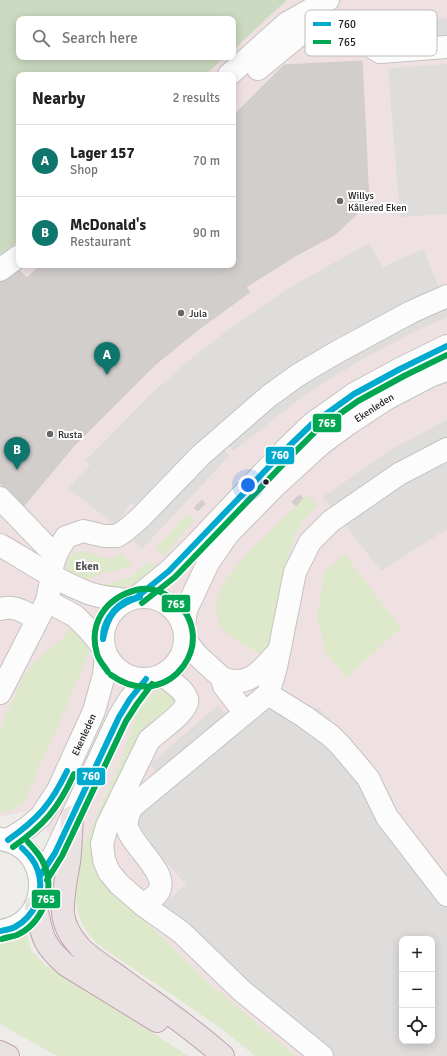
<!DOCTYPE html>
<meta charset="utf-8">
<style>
:root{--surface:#fff;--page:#f2f2f2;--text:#222;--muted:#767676;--line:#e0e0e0;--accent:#0f766e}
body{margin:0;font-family:Signika,sans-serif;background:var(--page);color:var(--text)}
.controls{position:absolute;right:12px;bottom:12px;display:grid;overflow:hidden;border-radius:8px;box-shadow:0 2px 10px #0003}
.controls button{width:36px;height:36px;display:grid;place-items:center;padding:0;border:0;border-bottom:1px solid var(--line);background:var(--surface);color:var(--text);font:20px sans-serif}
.you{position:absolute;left:248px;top:485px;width:14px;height:14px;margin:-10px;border:3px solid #fff;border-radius:50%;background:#1a73e8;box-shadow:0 0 0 6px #1a73e833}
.badge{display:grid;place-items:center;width:26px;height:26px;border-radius:50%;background:var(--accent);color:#fff;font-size:13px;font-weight:700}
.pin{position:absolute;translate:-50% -33px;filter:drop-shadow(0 1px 2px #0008)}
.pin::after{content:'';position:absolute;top:21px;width:14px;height:12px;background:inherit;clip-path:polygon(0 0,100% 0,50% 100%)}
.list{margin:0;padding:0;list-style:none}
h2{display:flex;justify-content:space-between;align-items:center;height:52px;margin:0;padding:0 16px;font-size:17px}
h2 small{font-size:13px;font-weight:400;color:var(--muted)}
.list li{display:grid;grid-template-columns:26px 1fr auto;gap:12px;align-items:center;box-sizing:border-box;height:72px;padding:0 16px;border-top:1px solid var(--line)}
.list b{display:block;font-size:15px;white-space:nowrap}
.list p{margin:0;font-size:13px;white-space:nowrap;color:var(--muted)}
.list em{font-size:13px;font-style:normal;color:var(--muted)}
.icon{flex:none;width:22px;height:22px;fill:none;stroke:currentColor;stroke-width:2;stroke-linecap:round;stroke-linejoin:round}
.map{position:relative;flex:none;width:447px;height:1056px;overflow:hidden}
.search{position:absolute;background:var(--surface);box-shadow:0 2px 10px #0003;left:16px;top:16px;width:220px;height:44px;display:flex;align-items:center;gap:10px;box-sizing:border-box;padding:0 14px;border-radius:8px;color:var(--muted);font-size:15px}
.panel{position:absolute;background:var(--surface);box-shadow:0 2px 10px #0003;left:16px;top:72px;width:220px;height:196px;border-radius:8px}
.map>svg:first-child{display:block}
</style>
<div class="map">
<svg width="447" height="1056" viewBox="0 0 447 1056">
<rect width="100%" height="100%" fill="#eeece9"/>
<path fill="#efe1e1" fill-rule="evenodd" d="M 287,0 L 447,0 L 447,1056 L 296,1056 L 210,984 L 112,889 L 99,874 L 138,710 L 121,760 L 82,849 L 79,864 L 28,811 L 0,817 L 0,257 L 19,240 L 19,265 L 233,265 L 233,75 L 205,75 L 225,57 L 233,57 L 233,50 ZM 402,939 L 432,939 L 432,1041 L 402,1041 Z"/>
<path fill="#dee8cb" d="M 308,494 L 318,505 L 304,520 L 294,538 L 288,557 L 269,645 L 265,655 L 245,646 L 226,633 L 218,622 L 215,601 L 226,579 L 250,550 Z
M 187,514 L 195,520 L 164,556 L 157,552 L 156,548 Z
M 81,551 C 99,552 106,567 123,551 L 124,553 L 123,555 L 132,564 C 118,575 97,569 86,582 L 70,575 C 62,562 67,554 81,551 Z
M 345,554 L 401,628 L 346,678 L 325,651 L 317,616 L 324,573 Z
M 148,562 L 150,562 L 155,565 C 134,587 128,590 98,585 L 119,581 L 132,576 Z
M 69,630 L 81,633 L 87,643 L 89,654 L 24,803 L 13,810 L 0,813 L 0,729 L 24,676 L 34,662 L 63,638 Z
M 166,688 L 176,698 L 176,704 L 98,835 L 112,889 L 210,984 L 296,1056 L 255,1056 L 222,1029 L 96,943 C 92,937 86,932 83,925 C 71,903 76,872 82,849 L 121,760 L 138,710 L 154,691 Z
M 27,935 L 31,950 L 45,965 L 77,982 L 188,1056 L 57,1056 L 0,1024 L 0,943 L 11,941 Z"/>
<path fill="#ccdac1" d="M 0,0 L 287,0 L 233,50 L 233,19 L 19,19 L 19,57 L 225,57 L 205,75 L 19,75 L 19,240 L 0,257 Z"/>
<path fill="#dedddc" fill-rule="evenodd" d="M 447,18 L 447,44 L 404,47 L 384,36 L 383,23 Z
M 447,64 L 447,214 L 400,217 L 388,68 Z
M 369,243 L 383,267 L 423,249 L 439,287 L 338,337 L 269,385 L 198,442 L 152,489 L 137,508 L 131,503 L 115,525 L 68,488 L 90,465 L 85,461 L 153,392 L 195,355 L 228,330 L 287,289 Z
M 447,304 L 447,317 L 416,331 L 357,362 L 304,396 L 233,451 L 227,442 L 294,389 L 351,352 Z
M 447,420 L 447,529 L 381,571 L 323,497 L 392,449 Z
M 220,447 L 230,455 L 142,549 L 133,540 Z
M 218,705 L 226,716 L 265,710 L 319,708 L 380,778 L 405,827 L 447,878 L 447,1056 L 334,1056 L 272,1004 L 161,906 L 186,885 L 136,827 L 134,818 L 157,774 L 150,764 ZM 402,939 L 432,939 L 432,1041 L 402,1041 Z"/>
<path fill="#d1cecc" stroke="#d1cdcb" d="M 362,61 L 369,202 L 336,234 L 297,255 L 246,287 L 250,292 L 199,329 L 156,364 L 73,447 L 23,507 L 0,483 L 0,283 L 16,267 L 27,278 L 41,265 L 233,265 L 233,116 L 284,65 Z
M 299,495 L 303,498 L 296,506 L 292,502 Z
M 202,500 L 205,504 L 198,511 L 194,508 Z"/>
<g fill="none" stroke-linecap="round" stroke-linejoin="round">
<defs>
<g id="minor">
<path d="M 258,69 L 298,36 L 316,23 L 325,21 L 343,30 L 380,52 L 447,47"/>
<path d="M 229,75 L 287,23 L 328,0"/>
<path d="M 0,270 L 19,256"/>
<path d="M 0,498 L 46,546 L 56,554"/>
<path d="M 0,545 C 28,561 55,580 86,592 C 99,598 114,598 128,600"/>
<circle cx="144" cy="638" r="41"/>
<path d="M 137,597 L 169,571 L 197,543 L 287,448 L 312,424 L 354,394 L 400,369 L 447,346"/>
<path d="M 47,601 L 75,616 L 90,631 L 103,647"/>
<path d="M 0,609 C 16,605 24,612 37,619"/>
<path id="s1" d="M 184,626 L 186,610 L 208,563 L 228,534 L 273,488 L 321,444 L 348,424 L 386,399 L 432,375 L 447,370"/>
<path d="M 185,640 L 197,655 L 222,678 C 249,689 262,669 278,652"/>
<path d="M 163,675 C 171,682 183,688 187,699 C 191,710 157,732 149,740 L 107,826 L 102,844 L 104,860 L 109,872 L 119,884 L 143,905 L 181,932 L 242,991 L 322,1056"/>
<path d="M 222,678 L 224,686 L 245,713"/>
<path d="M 0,693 L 47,601 L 52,576 L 52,567 L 57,552 L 66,537 L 83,531 L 104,536 L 117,536 L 126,530 L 140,518 L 201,455 L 269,396 L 298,375 L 337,352 L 411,312 L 447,296"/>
<path d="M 268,694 L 305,717 L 331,736 L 341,746 L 368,778 L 387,817 L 447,895"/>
<path d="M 0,839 C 54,846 53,925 0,931"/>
<path id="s2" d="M 8,840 L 27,828 L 41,816 L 58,790 L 94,711 L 104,675 L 106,655"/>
<path d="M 40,876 L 55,853 L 119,717 L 130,699 L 146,679"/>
<path d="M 143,905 C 148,901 156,897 159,891 C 169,873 131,845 127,827 C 126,819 129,812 133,806 L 268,694 L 276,667 L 295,572 L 310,542 L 331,521 L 399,474 L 447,449"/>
</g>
<path id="highway" d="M 72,817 C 71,832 71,847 69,862 C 66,879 62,897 63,913 C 64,925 71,937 79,946 C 88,957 110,970 122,979 C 156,1004 192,1028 223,1056
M 36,906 C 42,936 42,944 66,965 L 157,1021
M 0,1052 L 8,1056"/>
</defs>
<use href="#minor" stroke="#c4c3c1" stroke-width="24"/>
<use href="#highway" stroke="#c0a3af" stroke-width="24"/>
<use href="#minor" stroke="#fcfcfc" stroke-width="22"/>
<use href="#highway" stroke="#eae1e3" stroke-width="22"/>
<defs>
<path id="bus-1" d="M 137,597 L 169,571 L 287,448 L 312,424 L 354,394 L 400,369 L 447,346
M 103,639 C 102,624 113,607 128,600 C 131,599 136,598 140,597
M 103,639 C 108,614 116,605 140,597
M 8,840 C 38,819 51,804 67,771
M 40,876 L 55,853 L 119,717 L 130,699 L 146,679
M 0,931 C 5,930 11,929 15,927 C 35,916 45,892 38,871 C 35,861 29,855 22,848"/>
<path id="bus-2" d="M 142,603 L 175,577 L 293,454 L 317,430 L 358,401 L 404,376 L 447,355
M 108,672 C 105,667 99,661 97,654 C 88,623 106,598 136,590 C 147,587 159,590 168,596 C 227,634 170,717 111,675
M 13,847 C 44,825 58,809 74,774
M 47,880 L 62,856 L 126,721 L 137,704 L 152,684
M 2,939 C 7,937 12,937 17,935 C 41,924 55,892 45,867 C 42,857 35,850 28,842"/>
</defs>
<use href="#bus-1" stroke="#fff" stroke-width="9"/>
<use href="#bus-2" stroke="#fff" stroke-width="9"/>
<use href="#bus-1" stroke="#00a9ce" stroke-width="6"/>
<use href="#bus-2" stroke="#00a651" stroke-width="6"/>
</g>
<g fill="#686766" stroke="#fff" stroke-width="1.5">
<circle cx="340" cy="201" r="4"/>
<circle cx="181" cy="313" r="4"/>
<circle cx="50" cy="434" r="4"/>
</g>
<circle fill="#202020" stroke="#fff" stroke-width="1.5" cx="266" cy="482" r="3.5"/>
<g text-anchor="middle" stroke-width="4" stroke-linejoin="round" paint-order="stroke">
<g font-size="10" fill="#202020" stroke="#fff" text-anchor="start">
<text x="348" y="199">Willys<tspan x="348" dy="12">Kållered Eken</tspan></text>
<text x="189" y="317">Jula</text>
<text x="58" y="438">Rusta</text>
</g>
<g font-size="10" fill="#202020" stroke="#fff">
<text dy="4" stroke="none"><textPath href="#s1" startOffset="297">Ekenleden</textPath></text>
<text dy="4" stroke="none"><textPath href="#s2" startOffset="133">Ekenleden</textPath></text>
</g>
<g font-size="11" font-weight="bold" fill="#535353" stroke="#fff">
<text x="87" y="570">Eken</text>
</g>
</g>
<rect x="305" y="10" width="132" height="46" rx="6" fill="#fff" stroke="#bcbcbc" stroke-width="1"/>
<rect x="313" y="22" width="18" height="4" fill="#00a9ce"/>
<rect x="313" y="40" width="18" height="4" fill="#00a651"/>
<g font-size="11" fill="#202020">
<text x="338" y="28">760</text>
<text x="338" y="46">765</text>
</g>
<g stroke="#fff" stroke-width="1.5">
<rect x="312" y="413" width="30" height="20" rx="4" fill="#00a651"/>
<rect x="265" y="446" width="30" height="19" rx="4" fill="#00a9ce"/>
<rect x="161" y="594" width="30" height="19" rx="4" fill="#00a651"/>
<rect x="76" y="767" width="30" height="19" rx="4" fill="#00a9ce"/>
<rect x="31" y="889" width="30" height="20" rx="4" fill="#00a651"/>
</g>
<g font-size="11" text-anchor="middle" font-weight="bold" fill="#fff">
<text x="327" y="427">765</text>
<text x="280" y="459">760</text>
<text x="176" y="608">765</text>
<text x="91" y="780">760</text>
<text x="46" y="903">765</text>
</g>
</svg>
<div class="controls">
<button>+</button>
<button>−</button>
<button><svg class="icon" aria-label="locate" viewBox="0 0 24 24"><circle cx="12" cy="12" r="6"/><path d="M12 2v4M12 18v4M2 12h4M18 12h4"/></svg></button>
</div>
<div class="you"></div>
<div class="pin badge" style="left:107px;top:375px">A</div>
<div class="pin badge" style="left:17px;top:470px">B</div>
<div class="search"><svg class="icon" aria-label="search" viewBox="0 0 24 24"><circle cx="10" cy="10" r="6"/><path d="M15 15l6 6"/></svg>Search here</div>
<section class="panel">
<h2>Nearby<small>2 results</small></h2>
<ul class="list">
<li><span class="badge">A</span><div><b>Lager 157</b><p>Shop</p></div><em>70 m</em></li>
<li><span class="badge">B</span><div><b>McDonald's</b><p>Restaurant</p></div><em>90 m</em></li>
</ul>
</section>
</div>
